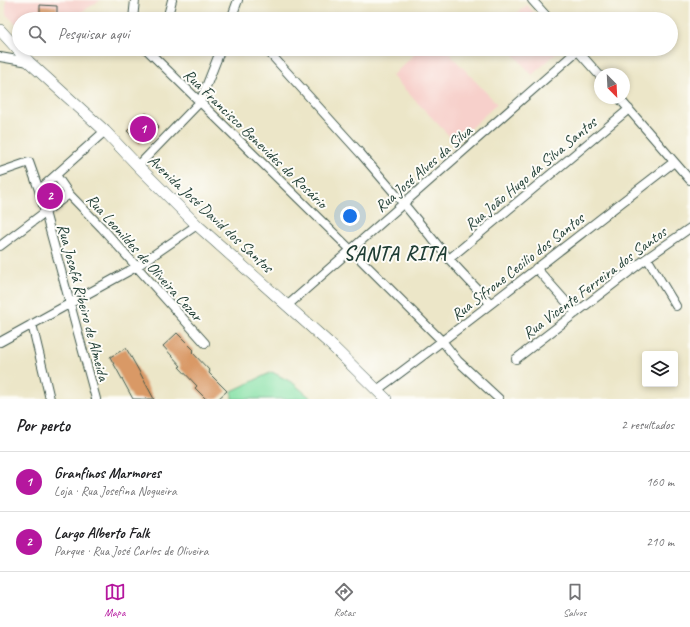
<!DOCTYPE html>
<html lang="pt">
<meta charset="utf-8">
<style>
:root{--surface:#fff;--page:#f2f2f2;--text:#202124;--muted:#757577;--line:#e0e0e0;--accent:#b5179e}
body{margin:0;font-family:Caveat,sans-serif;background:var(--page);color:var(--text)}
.controls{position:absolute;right:12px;bottom:12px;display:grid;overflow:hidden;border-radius:4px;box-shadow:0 2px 6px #0003}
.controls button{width:36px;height:36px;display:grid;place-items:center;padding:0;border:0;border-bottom:1px solid var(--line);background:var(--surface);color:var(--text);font:20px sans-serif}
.compass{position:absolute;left:594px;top:68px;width:36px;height:36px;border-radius:50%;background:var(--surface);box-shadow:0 2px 6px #0003;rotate:156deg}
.you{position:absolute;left:350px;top:216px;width:14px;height:14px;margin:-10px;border:3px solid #fff;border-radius:50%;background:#1a73e8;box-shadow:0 0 0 6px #1a73e833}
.badge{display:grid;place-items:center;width:26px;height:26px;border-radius:50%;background:var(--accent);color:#fff;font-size:13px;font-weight:700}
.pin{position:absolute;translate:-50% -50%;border:2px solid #fff;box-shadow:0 1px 4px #0006}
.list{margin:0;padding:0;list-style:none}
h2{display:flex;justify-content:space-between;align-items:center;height:52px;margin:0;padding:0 16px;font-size:17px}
h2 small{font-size:13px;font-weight:400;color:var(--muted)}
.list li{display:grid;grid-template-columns:26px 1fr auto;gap:12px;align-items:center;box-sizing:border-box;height:60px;padding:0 16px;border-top:1px solid var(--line)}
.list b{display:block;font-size:15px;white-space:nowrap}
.list p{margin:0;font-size:13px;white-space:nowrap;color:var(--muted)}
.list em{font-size:13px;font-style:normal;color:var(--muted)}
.icon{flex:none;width:22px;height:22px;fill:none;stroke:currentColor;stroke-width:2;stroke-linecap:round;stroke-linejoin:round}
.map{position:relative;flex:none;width:690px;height:399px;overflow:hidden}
.search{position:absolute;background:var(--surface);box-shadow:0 2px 6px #0003;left:12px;right:12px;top:12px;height:44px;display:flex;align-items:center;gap:10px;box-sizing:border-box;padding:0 14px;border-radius:22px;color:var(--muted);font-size:15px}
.sheet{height:172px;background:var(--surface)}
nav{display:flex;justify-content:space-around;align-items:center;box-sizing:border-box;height:56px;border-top:1px solid var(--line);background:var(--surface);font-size:11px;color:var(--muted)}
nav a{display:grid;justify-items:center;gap:2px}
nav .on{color:var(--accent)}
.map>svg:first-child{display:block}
</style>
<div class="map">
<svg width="690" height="399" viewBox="0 0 690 399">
<rect width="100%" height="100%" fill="#fdfcf7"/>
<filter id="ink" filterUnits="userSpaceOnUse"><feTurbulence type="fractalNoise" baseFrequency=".025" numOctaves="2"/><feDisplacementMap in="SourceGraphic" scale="8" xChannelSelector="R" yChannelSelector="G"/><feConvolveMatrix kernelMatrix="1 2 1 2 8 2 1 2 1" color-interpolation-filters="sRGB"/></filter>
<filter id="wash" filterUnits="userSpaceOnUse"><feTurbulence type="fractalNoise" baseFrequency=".012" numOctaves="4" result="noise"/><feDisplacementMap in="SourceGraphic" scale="16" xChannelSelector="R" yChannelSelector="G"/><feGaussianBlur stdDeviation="0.9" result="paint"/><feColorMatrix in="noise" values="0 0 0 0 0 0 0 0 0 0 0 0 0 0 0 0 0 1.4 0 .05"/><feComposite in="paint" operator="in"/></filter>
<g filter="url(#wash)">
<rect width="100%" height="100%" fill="#ece6c8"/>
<path fill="#f7d0cb" d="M 6,0 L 101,0 L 70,19 L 19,19 L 19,27 L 6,14 Z
M 527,5 L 540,19 L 510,19 Z
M 420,49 L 445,49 L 497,104 L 455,142 L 392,76 Z
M 509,49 L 561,49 L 532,75 Z"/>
<path fill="#87e1a7" stroke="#538f6e" d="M 56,180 L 62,191 L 46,202 L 44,189 Z
M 272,372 L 293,383 L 312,399 L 232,399 L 232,391 Z"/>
<g id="blocks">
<path fill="#d99966" d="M 40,5 L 57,6 L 57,19 L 40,19 Z
M 146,113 L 159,126 L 140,144 L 127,131 Z
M 177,333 L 194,350 L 192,352 L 210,371 L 209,373 L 227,391 L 218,399 L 206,399 L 195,388 L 197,386 L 179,367 L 181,366 L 163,346 Z
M 126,348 L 139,371 L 154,399 L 133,399 L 110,357 Z"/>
</g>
</g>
<g filter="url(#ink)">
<use href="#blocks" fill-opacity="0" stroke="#3e564a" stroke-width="1"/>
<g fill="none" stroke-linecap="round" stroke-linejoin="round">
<defs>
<path id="street" d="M 532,0 L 549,19
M 133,19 L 135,0
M 167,19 L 172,0
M 231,19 L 238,0
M 146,49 L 351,250 L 443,342 L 458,361 L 499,399
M 266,49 L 361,154 L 403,203 L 449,259 L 490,303
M 576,49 L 600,76
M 0,57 L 29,62
M 619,98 L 690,180
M 138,166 L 200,102 L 221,49
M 0,172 L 29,162 L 39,190 L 96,399
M 56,175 L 69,194 L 102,228 L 205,343
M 39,190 L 105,131
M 0,246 L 69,194
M 647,258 L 676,306
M 449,259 L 629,109
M 536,268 L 576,313
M 288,305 L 577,51
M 32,324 L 50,399
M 0,342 L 136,267 L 197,225
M 516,359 L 647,258 L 690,228
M 377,390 C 477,316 575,238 674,162"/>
<path id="secondary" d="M 0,30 L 29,62 L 105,131 L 138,166 L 197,225 L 329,343 L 386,399"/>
</defs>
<use href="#street" stroke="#3e564a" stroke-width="10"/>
<use href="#secondary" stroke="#3e564a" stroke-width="12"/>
<use href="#street" stroke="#fff" stroke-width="8"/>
<use href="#secondary" stroke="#fff" stroke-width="11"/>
</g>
</g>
<g text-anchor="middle" stroke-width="4" stroke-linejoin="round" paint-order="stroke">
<g font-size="16" fill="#1f3d34" stroke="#fdfcf7">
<text transform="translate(256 138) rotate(44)" y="6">Rua Francisco Benevides do Rosário</text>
<text transform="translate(423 168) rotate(-41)" y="6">Rua José Alves da Silva</text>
<text transform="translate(530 173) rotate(-40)" y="6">Rua João Hugo da Silva Santos</text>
<text transform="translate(211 213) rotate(43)" y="6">Avenida José David dos Santos</text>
<text transform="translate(145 257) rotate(48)" y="6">Rua Leonildes de Oliveira Cezar</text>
<text transform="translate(517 266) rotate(-38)" y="6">Rua Sifrone Cecilio dos Santos</text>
<text transform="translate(594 282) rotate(-37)" y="6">Rua Vicente Ferreira dos Santos</text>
<text transform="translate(84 302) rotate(75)" y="6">Rua Josafá Ribeiro de Almeida</text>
</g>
<g font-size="20" font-weight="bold" letter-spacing="1" fill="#1f3d34" stroke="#fdfcf7">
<text x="395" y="260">SANTA RITA</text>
</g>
</g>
</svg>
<div class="controls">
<button><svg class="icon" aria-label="layers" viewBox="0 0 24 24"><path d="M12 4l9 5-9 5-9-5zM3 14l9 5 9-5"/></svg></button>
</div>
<svg class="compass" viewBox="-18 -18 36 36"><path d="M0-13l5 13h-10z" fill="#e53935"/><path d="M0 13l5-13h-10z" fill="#757577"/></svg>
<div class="you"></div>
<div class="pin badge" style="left:143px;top:129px">1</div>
<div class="pin badge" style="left:50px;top:196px">2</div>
<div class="search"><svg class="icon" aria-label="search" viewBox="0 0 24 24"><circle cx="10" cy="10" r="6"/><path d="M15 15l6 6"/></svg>Pesquisar aqui</div>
</div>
<section class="sheet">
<h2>Por perto<small>2 resultados</small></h2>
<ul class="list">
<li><span class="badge">1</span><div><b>Granfinos Marmores</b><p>Loja · Rua Josefina Nogueira</p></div><em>160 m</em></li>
<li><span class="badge">2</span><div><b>Largo Alberto Falk</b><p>Parque · Rua José Carlos de Oliveira</p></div><em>210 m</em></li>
</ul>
</section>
<nav>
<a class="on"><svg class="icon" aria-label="map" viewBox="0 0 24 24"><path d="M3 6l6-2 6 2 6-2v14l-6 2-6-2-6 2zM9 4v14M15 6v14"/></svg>Mapa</a>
<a><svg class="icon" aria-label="directions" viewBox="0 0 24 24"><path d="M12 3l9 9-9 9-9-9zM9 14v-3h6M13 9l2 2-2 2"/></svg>Rotas</a>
<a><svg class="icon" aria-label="saved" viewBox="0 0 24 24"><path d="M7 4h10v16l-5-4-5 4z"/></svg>Salvos</a>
</nav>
